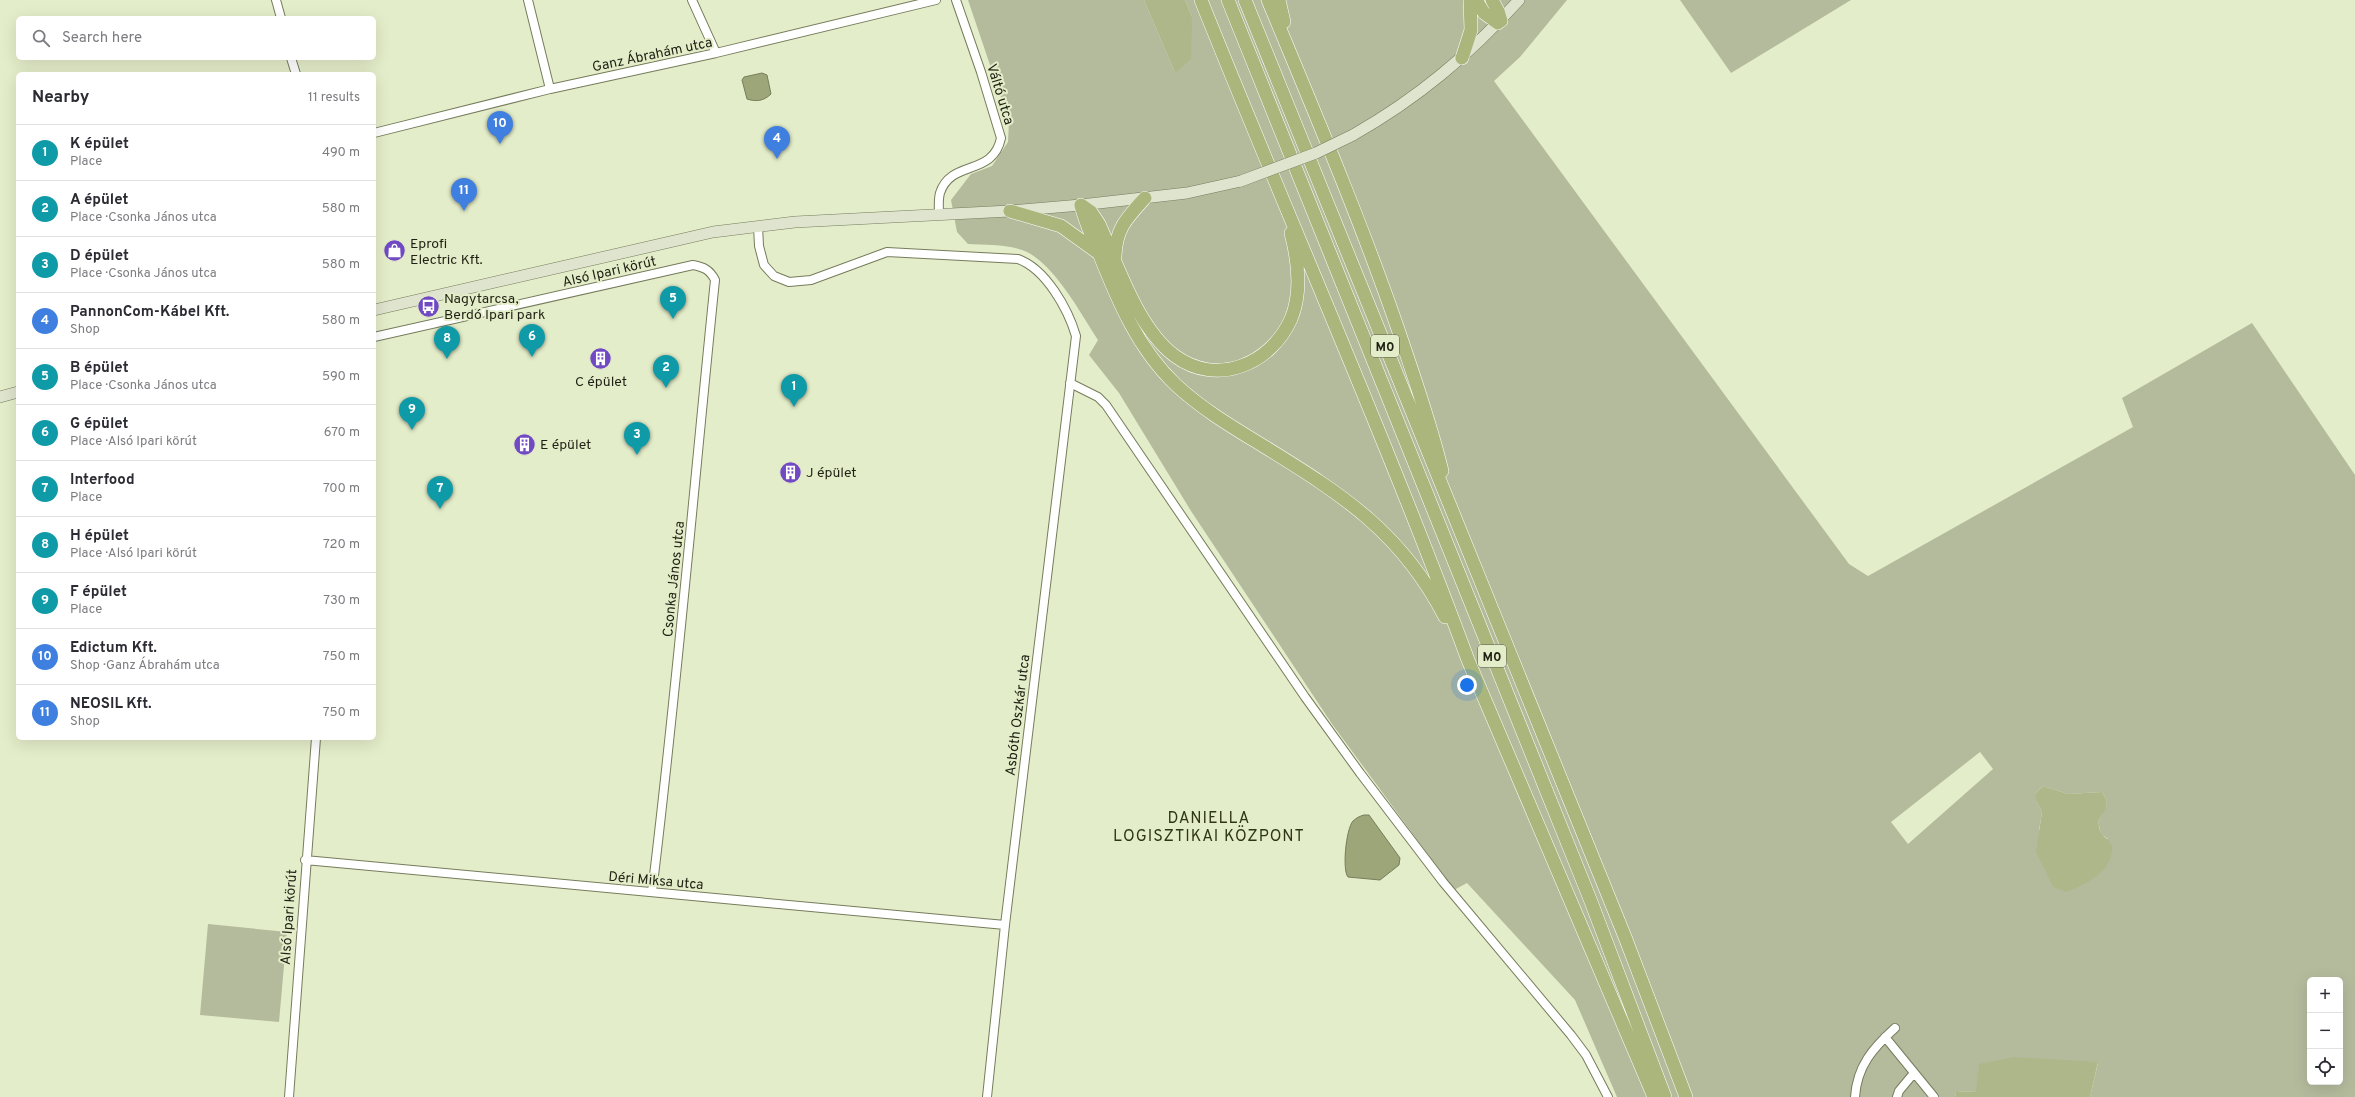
<!DOCTYPE html>
<meta charset="utf-8">
<style>
:root{--surface:#fff;--page:#f2f2f3;--text:#2b2b33;--muted:#7c7c81;--line:#e1e1e2;--accent:#714ac3}
body{margin:0;font-family:Overpass,sans-serif;background:var(--page);color:var(--text)}
.controls{position:absolute;right:12px;bottom:12px;display:grid;overflow:hidden;border-radius:6px;box-shadow:0 4px 16px #0002}
.controls button{width:36px;height:36px;display:grid;place-items:center;padding:0;border:0;border-bottom:1px solid var(--line);background:var(--surface);color:var(--text);font:20px sans-serif}
.you{position:absolute;left:1467px;top:685px;width:14px;height:14px;margin:-10px;border:3px solid #fff;border-radius:50%;background:#1a73e8;box-shadow:0 0 0 6px #1a73e833}
.badge{display:grid;place-items:center;width:26px;height:26px;border-radius:50%;background:var(--accent);color:#fff;font-size:13px;font-weight:700}
.pin{position:absolute;translate:-50% -33px;filter:drop-shadow(0 1px 2px #0008)}
.pin::after{content:'';position:absolute;top:21px;width:14px;height:12px;background:inherit;clip-path:polygon(0 0,100% 0,50% 100%)}
.list{margin:0;padding:0;list-style:none}
h2{display:flex;justify-content:space-between;align-items:center;height:52px;margin:0;padding:0 16px;font-size:17px}
h2 small{font-size:13px;font-weight:400;color:var(--muted)}
.list li{display:grid;grid-template-columns:26px 1fr auto;gap:12px;align-items:center;box-sizing:border-box;height:56px;padding:0 16px;border-top:1px solid var(--line)}
.list b{display:block;font-size:15px;white-space:nowrap}
.list p{margin:0;font-size:13px;white-space:nowrap;color:var(--muted)}
.list em{font-size:13px;font-style:normal;color:var(--muted)}
.icon{flex:none;width:22px;height:22px;fill:none;stroke:currentColor;stroke-width:2;stroke-linecap:round;stroke-linejoin:round}
.map{position:relative;flex:none;width:2355px;height:1097px;overflow:hidden}
.search{position:absolute;background:var(--surface);box-shadow:0 4px 16px #0002;left:16px;top:16px;width:360px;height:44px;display:flex;align-items:center;gap:10px;box-sizing:border-box;padding:0 14px;border-radius:6px;color:var(--muted);font-size:15px}
.panel{position:absolute;background:var(--surface);box-shadow:0 4px 16px #0002;left:16px;top:72px;width:360px;height:668px;border-radius:6px}
.map>svg:first-child{display:block}
</style>
<div class="map">
<svg width="2355" height="1097" viewBox="0 0 2355 1097">
<rect width="100%" height="100%" fill="#e4edc9"/>
<path fill="#b4bb9d" fill-rule="evenodd" d="M 968,0 L 1144,0 L 1175,73 L 1192,17 L 1185,0 L 1567,0 L 1520,57 L 1494,81 L 1849,564 L 1868,576 L 2133,427 L 2122,398 L 2252,323 L 2355,475 L 2355,1097 L 2090,1097 L 2098,1063 L 1976,1092 L 1955,1091 L 1956,1097 L 1617,1097 L 1575,1000 L 1467,883 L 1454,890 L 1332,724 L 1191,511 L 1119,393 L 1089,355 L 1098,340 C 1081,314 1057,269 1029,253 C 1012,244 987,245 968,244 L 957,232 L 951,200 L 971,174 L 992,166 L 1008,142 L 1009,121 ZM 1980,752 L 1993,769 L 1908,844 L 1891,822 ZM 2043,786 L 2068,794 L 2102,792 L 2107,801 L 2106,808 L 2098,821 L 2101,834 L 2108,839 L 2039,830 L 2042,812 L 2036,801 L 2036,793 ZM 2310,980 L 2340,980 L 2340,1082 L 2310,1082 Z
M 1680,0 L 1851,0 L 1731,73 Z
M 208,924 L 287,932 L 279,1022 L 200,1015 Z"/>
<path fill="#adb789" d="M 1144,0 L 1185,0 L 1192,17 L 1191,59 L 1175,73 Z
M 2043,786 L 2068,794 L 2102,792 L 2107,801 L 2106,809 L 2098,821 C 2099,825 2099,829 2101,833 C 2104,838 2111,840 2112,847 C 2113,872 2085,885 2066,892 L 2053,887 L 2036,852 L 2042,812 L 2036,801 L 2036,793 Z
M 2015,1057 L 2098,1062 L 2090,1097 L 1956,1097 L 1955,1091 L 1976,1092 L 1979,1064 Z"/>
<path fill="#9ca679" stroke="#767e5b" d="M 762,73 L 767,75 L 771,94 C 764,101 756,102 747,99 L 742,80 L 744,77 Z
M 1364,815 L 1369,815 L 1400,858 L 1399,865 L 1380,880 L 1348,877 C 1342,870 1346,829 1353,821 C 1356,818 1360,816 1364,815 Z"/>
<g fill="none" stroke-linecap="round" stroke-linejoin="round">
<defs>
<path id="minor" d="M 276,0 L 281,18
M 528,0 L 550,89
M 692,0 L 716,53
M 291,58 L 296,74
M 374,133 L 550,89 L 716,53 L 936,0
M 939,215 C 939,208 938,200 940,193 C 951,159 993,177 1001,138 L 981,72 L 956,0
M 758,226 L 759,246 L 764,265 L 774,276 L 789,282 L 811,280 L 887,252 L 1018,259 C 1046,269 1068,309 1076,336 L 1005,925 L 987,1097
M 374,337 L 693,265 C 704,267 710,270 715,280 C 694,484 677,689 652,892
M 1070,383 L 1098,397 L 1106,405 L 1305,697 L 1360,773 L 1443,882 L 1571,1035 L 1586,1055 L 1608,1097
M 305,860 L 1005,925
M 1885,1037 L 1934,1097
M 289,1097 L 316,738
M 1855,1097 C 1857,1066 1873,1048 1895,1028
M 1897,1097 L 1899,1091 L 1914,1073"/>
<path id="secondary" d="M 1353,135 C 1418,98 1469,55 1519,0
M 374,310 L 713,232 L 795,222 L 1010,211 L 1081,205 L 1187,193 L 1241,181
M 0,397 L 18,392"/>
<path id="trunk" d="M 1201,0 C 1289,220 1386,438 1468,660 L 1654,1097
M 1228,0 L 1590,899 L 1665,1097
M 1245,0 L 1625,937 L 1686,1097
M 1268,0 C 1314,111 1361,221 1400,335 C 1415,380 1431,425 1442,471
M 1279,0 L 1284,22
M 1476,0 L 1484,13 L 1498,23
M 1492,0 L 1498,11 L 1501,21
M 1462,58 L 1471,30 L 1470,0
M 1081,205 C 1085,222 1092,237 1099,253 C 1118,301 1138,349 1176,385 C 1203,410 1234,428 1265,447 C 1343,495 1402,533 1445,617
M 1081,205 L 1091,212 L 1099,224 C 1118,266 1138,329 1175,356 C 1217,387 1271,364 1291,319 C 1302,293 1298,260 1291,233
M 1010,211 L 1061,226 L 1097,252
M 1115,256 C 1116,228 1127,218 1145,198"/>
</defs>
<use href="#minor" stroke="#757c5c" stroke-width="10"/>
<use href="#secondary" stroke="#757c5c" stroke-width="12"/>
<use href="#trunk" stroke="#fff" stroke-width="14"/>
<use href="#minor" stroke="#fff" stroke-width="8"/>
<use href="#secondary" stroke="#dfe4ce" stroke-width="11"/>
<use href="#trunk" stroke="#aab67c" stroke-width="13"/>
<defs>
<path id="secondary-bridge" d="M 1241,181 L 1316,153 L 1353,135"/>
</defs>
<use href="#secondary-bridge" stroke="#757c5c" stroke-width="12" stroke-linecap="butt"/>
<use href="#secondary-bridge" stroke="#dfe4ce" stroke-width="11"/>
</g>
<defs>
<symbol id="shop-disc" viewBox="-11 -11 22 22"><circle r="9.5" fill="#714ac3" stroke="#e4edc9"/><path d="M-5-2.5h2.3a2.7 3.5 0 0 1 5.4 0H5L5.5 6h-11ZM-1.5-2.5h3a1.5 2.3 0 0 0-3 0Z" fill="#fff"/></symbol>
<symbol id="bus-disc" viewBox="-11 -11 22 22"><circle r="9.5" fill="#714ac3" stroke="#e4edc9"/><path d="M-5-6H5V4H4V6H2V4H-2V6H-4V4H-5ZM-3.5-4V0h7V-4ZM-3.5 1.2v1.5H-2V1.2ZM2 1.2v1.5H3.5V1.2Z" fill="#fff"/></symbol>
<symbol id="building-disc" viewBox="-11 -11 22 22"><circle r="9.5" fill="#714ac3" stroke="#e4edc9"/><path d="M-4-6H4V6H1V3H-1V6H-4ZM-2.5-4.3h1.7v1.8h-1.7ZM.8-4.3h1.7v1.8H.8ZM-2.5-1h1.7V.8h-1.7ZM.8-1h1.7V.8H.8Z" fill="#fff"/></symbol>
</defs>
<g fill-rule="evenodd">
<use href="#shop-disc" x="382" y="238" width="25" height="25"/>
<use href="#bus-disc" x="416" y="294" width="25" height="25"/>
<use href="#building-disc" x="588" y="346" width="25" height="25"/>
<use href="#building-disc" x="512" y="432" width="25" height="25"/>
<use href="#building-disc" x="778" y="460" width="25" height="25"/>
</g>
<g text-anchor="middle" stroke-width="4" stroke-linejoin="round" paint-order="stroke">
<g fill="#e4edc9" stroke="#595e4a" stroke-width="1">
<rect x="1371" y="335" width="28" height="22" rx="3"/>
<rect x="1478" y="645" width="28" height="22" rx="3"/>
</g>
<g font-size="13" font-weight="bold" fill="#1e2114">
<text x="1385" y="351">M0</text>
<text x="1492" y="661">M0</text>
</g>
<g font-size="14" fill="#1e2114" stroke="#e4edc9">
<text transform="translate(652 54) rotate(-12)" y="5">Ganz Ábrahám utca</text>
<text transform="translate(1001 94) rotate(73)" y="5">Váltó utca</text>
<text transform="translate(609 271) rotate(-13)" y="5">Alsó Ipari körút</text>
<text transform="translate(673 579) rotate(-84)" y="5">Csonka János utca</text>
<text transform="translate(1017 715) rotate(-83)" y="5">Asbóth Oszkár utca</text>
<text transform="translate(656 880) rotate(5)" y="5">Déri Miksa utca</text>
<text transform="translate(288 917) rotate(-86)" y="5">Alsó Ipari körút</text>
</g>
<g font-size="14" fill="#1e2114" stroke="#e4edc9" text-anchor="start">
<text x="410" y="248">Eprofi<tspan x="410" dy="16">Electric Kft.</tspan></text>
<text x="444" y="303">Nagytarcsa,<tspan x="444" dy="16">Berdó Ipari park</tspan></text>
<text x="601" y="386" text-anchor="middle">C épület</text>
<text x="540" y="449">E épület</text>
<text x="806" y="477">J épület</text>
</g>
<g font-size="16" letter-spacing="1" fill="#2f3517" stroke="#e4edc9">
<text x="1209" y="823">DANIELLA<tspan x="1209" dy="18">LOGISZTIKAI KÖZPONT</tspan></text>
</g>
</g>
</svg>
<div class="controls">
<button>+</button>
<button>−</button>
<button><svg class="icon" aria-label="locate" viewBox="0 0 24 24"><circle cx="12" cy="12" r="6"/><path d="M12 2v4M12 18v4M2 12h4M18 12h4"/></svg></button>
</div>
<div class="you"></div>
<div class="pin badge" style="left:794px;top:407px;background:#0f9aa8">1</div>
<div class="pin badge" style="left:666px;top:388px;background:#0f9aa8">2</div>
<div class="pin badge" style="left:637px;top:455px;background:#0f9aa8">3</div>
<div class="pin badge" style="left:777px;top:159px;background:#3f7fe0">4</div>
<div class="pin badge" style="left:673px;top:319px;background:#0f9aa8">5</div>
<div class="pin badge" style="left:532px;top:357px;background:#0f9aa8">6</div>
<div class="pin badge" style="left:440px;top:509px;background:#0f9aa8">7</div>
<div class="pin badge" style="left:447px;top:359px;background:#0f9aa8">8</div>
<div class="pin badge" style="left:412px;top:430px;background:#0f9aa8">9</div>
<div class="pin badge" style="left:500px;top:144px;background:#3f7fe0">10</div>
<div class="pin badge" style="left:464px;top:211px;background:#3f7fe0">11</div>
<div class="search"><svg class="icon" aria-label="search" viewBox="0 0 24 24"><circle cx="10" cy="10" r="6"/><path d="M15 15l6 6"/></svg>Search here</div>
<section class="panel">
<h2>Nearby<small>11 results</small></h2>
<ul class="list">
<li><span class="badge" style="background:#0f9aa8">1</span><div><b>K épület</b><p>Place</p></div><em>490 m</em></li>
<li><span class="badge" style="background:#0f9aa8">2</span><div><b>A épület</b><p>Place · Csonka János utca</p></div><em>580 m</em></li>
<li><span class="badge" style="background:#0f9aa8">3</span><div><b>D épület</b><p>Place · Csonka János utca</p></div><em>580 m</em></li>
<li><span class="badge" style="background:#3f7fe0">4</span><div><b>PannonCom-Kábel Kft.</b><p>Shop</p></div><em>580 m</em></li>
<li><span class="badge" style="background:#0f9aa8">5</span><div><b>B épület</b><p>Place · Csonka János utca</p></div><em>590 m</em></li>
<li><span class="badge" style="background:#0f9aa8">6</span><div><b>G épület</b><p>Place · Alsó Ipari körút</p></div><em>670 m</em></li>
<li><span class="badge" style="background:#0f9aa8">7</span><div><b>Interfood</b><p>Place</p></div><em>700 m</em></li>
<li><span class="badge" style="background:#0f9aa8">8</span><div><b>H épület</b><p>Place · Alsó Ipari körút</p></div><em>720 m</em></li>
<li><span class="badge" style="background:#0f9aa8">9</span><div><b>F épület</b><p>Place</p></div><em>730 m</em></li>
<li><span class="badge" style="background:#3f7fe0">10</span><div><b>Edictum Kft.</b><p>Shop · Ganz Ábrahám utca</p></div><em>750 m</em></li>
<li><span class="badge" style="background:#3f7fe0">11</span><div><b>NEOSIL Kft.</b><p>Shop</p></div><em>750 m</em></li>
</ul>
</section>
</div>
